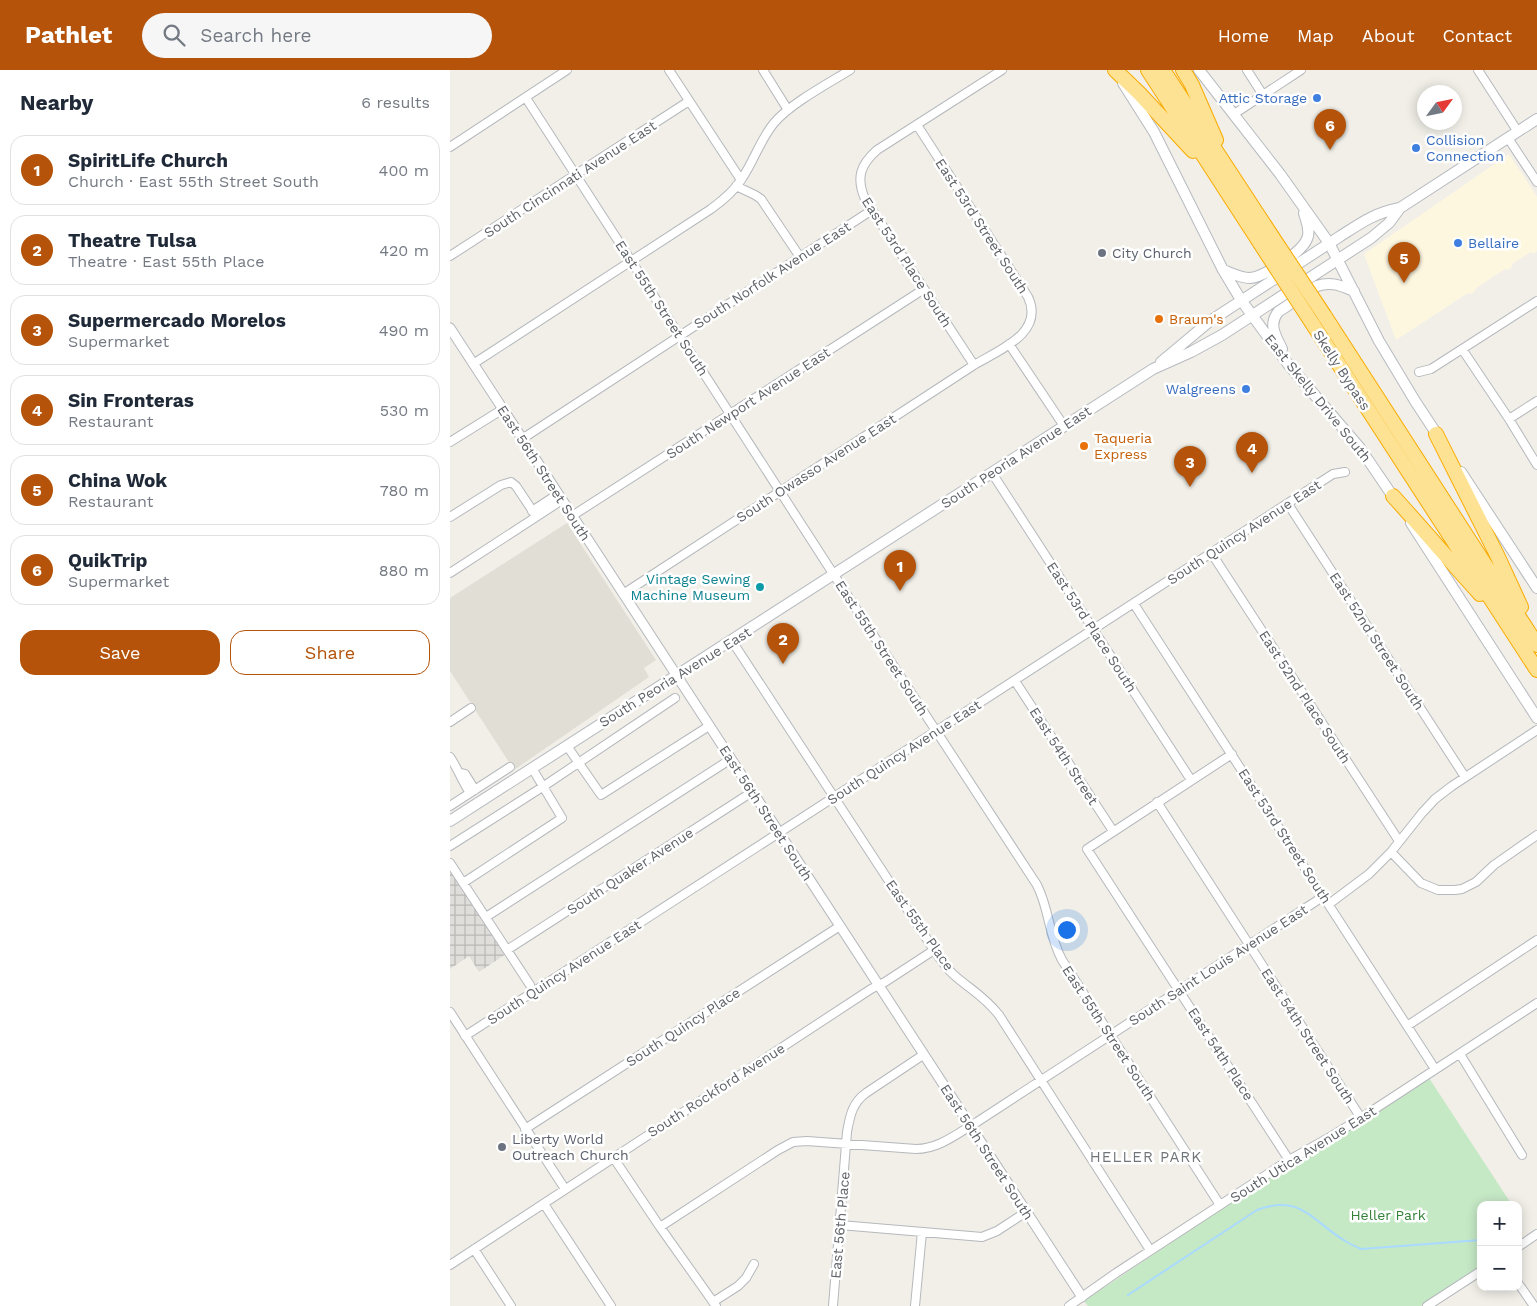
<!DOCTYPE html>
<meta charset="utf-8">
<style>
:root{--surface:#fff;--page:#f6f6f7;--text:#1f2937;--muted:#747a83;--line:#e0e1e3;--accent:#b45309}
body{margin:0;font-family:"Work Sans",sans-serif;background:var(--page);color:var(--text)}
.controls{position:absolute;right:15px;bottom:15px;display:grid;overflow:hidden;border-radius:10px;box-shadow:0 2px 12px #0003}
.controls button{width:45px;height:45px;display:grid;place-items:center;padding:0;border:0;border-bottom:1px solid var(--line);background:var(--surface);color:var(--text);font:25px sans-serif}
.compass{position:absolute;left:967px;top:15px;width:45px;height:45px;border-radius:50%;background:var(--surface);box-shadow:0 2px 12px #0003;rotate:57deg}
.you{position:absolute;left:616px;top:859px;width:18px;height:18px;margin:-12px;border:4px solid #fff;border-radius:50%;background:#1a73e8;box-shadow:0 0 0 8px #1a73e833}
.badge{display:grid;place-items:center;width:32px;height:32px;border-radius:50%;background:var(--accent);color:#fff;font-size:16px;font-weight:700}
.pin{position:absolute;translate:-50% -41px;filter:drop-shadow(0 1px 2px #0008)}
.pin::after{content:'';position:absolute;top:26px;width:18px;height:15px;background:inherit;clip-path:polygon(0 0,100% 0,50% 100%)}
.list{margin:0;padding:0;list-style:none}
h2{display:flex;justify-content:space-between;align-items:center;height:65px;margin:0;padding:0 20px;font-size:21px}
h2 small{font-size:16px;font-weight:400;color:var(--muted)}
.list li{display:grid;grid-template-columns:32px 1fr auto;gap:15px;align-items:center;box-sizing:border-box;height:70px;margin:0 10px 10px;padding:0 10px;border:1px solid var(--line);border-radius:15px}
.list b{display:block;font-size:19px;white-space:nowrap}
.list p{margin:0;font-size:16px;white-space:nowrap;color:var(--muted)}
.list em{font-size:16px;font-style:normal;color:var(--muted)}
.actions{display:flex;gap:10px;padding:15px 20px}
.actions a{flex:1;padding:11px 0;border:1px solid var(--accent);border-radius:15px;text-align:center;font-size:18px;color:var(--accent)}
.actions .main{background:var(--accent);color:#fff}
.icon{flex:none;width:28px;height:28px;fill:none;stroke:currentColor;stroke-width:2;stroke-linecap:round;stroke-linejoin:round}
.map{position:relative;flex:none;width:1087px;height:1236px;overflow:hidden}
header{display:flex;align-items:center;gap:30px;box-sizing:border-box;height:70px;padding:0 25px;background:var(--accent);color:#fff}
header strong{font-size:24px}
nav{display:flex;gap:28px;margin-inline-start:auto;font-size:18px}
.search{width:350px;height:45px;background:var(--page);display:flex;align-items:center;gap:12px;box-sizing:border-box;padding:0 18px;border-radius:28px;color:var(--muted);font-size:19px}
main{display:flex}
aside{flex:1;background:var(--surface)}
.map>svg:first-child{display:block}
</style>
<header>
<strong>Pathlet</strong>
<div class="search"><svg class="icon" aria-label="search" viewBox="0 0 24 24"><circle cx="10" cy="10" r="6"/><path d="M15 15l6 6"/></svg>Search here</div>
<nav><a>Home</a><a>Map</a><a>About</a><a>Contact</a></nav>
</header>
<main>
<aside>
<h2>Nearby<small>6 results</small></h2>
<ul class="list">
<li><span class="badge">1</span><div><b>SpiritLife Church</b><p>Church · East 55th Street South</p></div><em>400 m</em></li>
<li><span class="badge">2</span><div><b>Theatre Tulsa</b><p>Theatre · East 55th Place</p></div><em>420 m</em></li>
<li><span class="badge">3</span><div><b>Supermercado Morelos</b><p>Supermarket</p></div><em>490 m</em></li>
<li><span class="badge">4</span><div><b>Sin Fronteras</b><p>Restaurant</p></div><em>530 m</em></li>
<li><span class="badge">5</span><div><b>China Wok</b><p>Restaurant</p></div><em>780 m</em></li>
<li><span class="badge">6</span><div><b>QuikTrip</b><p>Supermarket</p></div><em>880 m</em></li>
</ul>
<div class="actions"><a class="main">Save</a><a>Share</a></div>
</aside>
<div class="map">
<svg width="1087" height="1236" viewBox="0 0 1087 1236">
<defs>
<pattern id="industrial-grid" width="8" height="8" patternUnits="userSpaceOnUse" patternTransform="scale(1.25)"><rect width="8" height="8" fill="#e0deda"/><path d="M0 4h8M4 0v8" fill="none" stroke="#b9b8b5"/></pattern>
</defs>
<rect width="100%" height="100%" fill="#f1efe8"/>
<path fill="#fef7e0" d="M 1059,84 L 1087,127 L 1087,181 L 1083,184 L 1081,182 L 1062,194 L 1062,197 L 1058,200 L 1055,199 L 1026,218 L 1025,221 L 1021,224 L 1018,223 L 946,270 L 914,184 Z"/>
<path fill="url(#industrial-grid)" d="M 0,800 L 56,884 L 29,902 L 19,886 L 0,899 Z"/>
<path fill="#e1ded6" d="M 117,453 L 206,590 L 194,598 L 199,607 L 64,700 L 0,601 L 0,528 Z"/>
<path fill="#c5e8c5" d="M 979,1008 L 1062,1135 L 1031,1135 L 1031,1198 L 971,1236 L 638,1236 L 634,1231 L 852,1085 L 878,1073 Z"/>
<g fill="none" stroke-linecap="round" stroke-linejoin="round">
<path stroke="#aadaff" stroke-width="2" d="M 678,1225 L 807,1140 C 853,1123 863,1153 897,1172 C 902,1175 907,1177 911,1179 L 1031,1170"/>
<defs>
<path id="minor" d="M 219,0 L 291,110
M 313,0 L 338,40
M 797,0 L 813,25
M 1028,0 L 1068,62
M 76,28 L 384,505 L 587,815 C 600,841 598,864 612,890 L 770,1135
M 784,44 L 851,0
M 1058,68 L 1087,112
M 0,77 L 117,0
M 286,116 L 305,125 L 311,129 L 350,187
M 0,186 L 239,31
M 559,274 L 614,356
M 1012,279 L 1059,349 L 1087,395
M 23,294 L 261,139 C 272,131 284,121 291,110 C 304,91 310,70 324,53 C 340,34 377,14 400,0
M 524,295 L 415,129 C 406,108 410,95 427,80 L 552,0
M 969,302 L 981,299 L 1087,231
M 1059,349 L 1087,331
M 72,369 L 422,140
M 0,372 L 53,339
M 542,403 L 741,710
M 838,434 L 1015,707
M 82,441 L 108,424
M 122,446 L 474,219
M 0,447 L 51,415 L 61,412 L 66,416 L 86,446
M 762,484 L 949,771
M 0,503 L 112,430
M 173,524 L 524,295 C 549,280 595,263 578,227 L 467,55
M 684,534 L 985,999
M 282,571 L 484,880 C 490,889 496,898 504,905 C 521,920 534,926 549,945 L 700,1180
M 565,611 L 663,761
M 0,652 L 21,638
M 117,676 L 151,725 L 259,656
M 782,684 L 637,779 L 839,1090
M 0,687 C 8,699 12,711 20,723
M 10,703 L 15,704 L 25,720
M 707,732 L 911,1048
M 0,736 L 60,697
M 0,776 L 94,716 L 225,628
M 941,782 L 971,813 L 988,820 L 1005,820 L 1012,819 L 1026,812 L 1044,795 L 1087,765
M 0,793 L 80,915
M 13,813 L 112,748 L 82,698
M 879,834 L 919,804 L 941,782 L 972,743 L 985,729 L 1002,716 L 1087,660
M 36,847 L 281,689
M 57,880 L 302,722
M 0,942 L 115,1119
M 957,956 L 1087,870
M 15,966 L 883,404 L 895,402
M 1010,984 L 1072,1085
M 75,1059 L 390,856
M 163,1087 L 210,1157 L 266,1236
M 94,1134 L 161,1236
M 390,1155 L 532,1167 L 547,1161 L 576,1142
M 210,1157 L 328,1080 L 343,1072 L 357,1071 L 466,1079 C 489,1079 508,1063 527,1052 L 874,826
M 1068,1177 L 1087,1164
M 24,1179 L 61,1236
M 0,1195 L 421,919 L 435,912 L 484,880
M 1068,1213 L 1084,1236
M 263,1232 L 288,1216 L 296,1208 L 304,1194
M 383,1236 L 397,1062 C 400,1046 402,1033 416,1023 L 473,985
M 465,1236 L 472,1162
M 619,1236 L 666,1203 L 839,1090 L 880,1067 L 911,1048 L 1087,933
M 977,1236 L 1031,1201"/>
<path id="tertiary" d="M 0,258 L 632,1227"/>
<path id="secondary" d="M 749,0 L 830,104 L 879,173 L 929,271 L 965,331 L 990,369
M 673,13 L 704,62 L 773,200 L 791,230 L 818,267 L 838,294 L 910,378 L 946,431
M 773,200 C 781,203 791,208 800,208 C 814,207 852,182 857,169 C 861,160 856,151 854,143
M 832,279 C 826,266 818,255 828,242 L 867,216 C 881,211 891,216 904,221
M 711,292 L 760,251 L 889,167 C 911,153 924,143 950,138
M 1011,402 L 1087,518
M 961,453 L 1087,648
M 0,751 L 703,299 L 741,282 L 772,265 L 921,168 L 939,153 L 950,138 L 1087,49"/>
<path id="motorway" d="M 665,0 L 689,23 L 743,81
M 698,0 L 810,173
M 713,0 L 821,165
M 733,0 L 742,15 L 766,70
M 874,245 L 1087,575
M 862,253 L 1087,600
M 986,364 L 1047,485 L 1071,537
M 943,426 C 972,458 1000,491 1030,524"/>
</defs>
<use href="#minor" stroke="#b5b8bc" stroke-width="10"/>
<use href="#tertiary" stroke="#b5b8bc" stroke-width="11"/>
<use href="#secondary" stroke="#b6babf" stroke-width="12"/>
<use href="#motorway" stroke="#f9ab00" stroke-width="16"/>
<use href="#minor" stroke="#fff" stroke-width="8"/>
<use href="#tertiary" stroke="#fff" stroke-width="9"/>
<use href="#secondary" stroke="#fff" stroke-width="10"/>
<use href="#motorway" stroke="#fde293" stroke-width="14"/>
<defs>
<path id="motorway-bridge" d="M 821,165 L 874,245
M 810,173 L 862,253"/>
</defs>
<use href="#motorway-bridge" stroke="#f9ab00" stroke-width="16" stroke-linecap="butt"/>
<use href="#motorway-bridge" stroke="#fde293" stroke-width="14"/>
</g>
<g fill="#3f7fe0" stroke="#fff" stroke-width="2">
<circle cx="867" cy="28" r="5"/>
<circle cx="966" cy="78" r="5"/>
<circle cx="1008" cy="173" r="5"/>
<circle cx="796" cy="319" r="5"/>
</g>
<g fill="#6b7280" stroke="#fff" stroke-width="2">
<circle cx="652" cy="183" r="5"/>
<circle cx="52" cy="1077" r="5"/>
</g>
<g fill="#e8710a" stroke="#fff" stroke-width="2">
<circle cx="709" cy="249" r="5"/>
<circle cx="634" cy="376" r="5"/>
</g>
<circle fill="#0f9aa8" stroke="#fff" stroke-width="2" cx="310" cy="517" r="5"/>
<g text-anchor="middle" stroke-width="5" stroke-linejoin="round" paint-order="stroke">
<g font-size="14" fill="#366cbe" stroke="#fff" text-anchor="end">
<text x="857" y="33">Attic Storage</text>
<text x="976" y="75" text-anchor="start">Collision<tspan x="976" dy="16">Connection</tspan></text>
<text x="1018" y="178" text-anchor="start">Bellaire</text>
<text x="786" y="324">Walgreens</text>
</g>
<g font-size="14" fill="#5f6368" stroke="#fff">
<text transform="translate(120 109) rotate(-33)" y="5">South Cincinnati Avenue East</text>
<text transform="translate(532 156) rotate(57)" y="5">East 53rd Street South</text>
<text transform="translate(457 192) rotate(57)" y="5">East 53rd Place South</text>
<text transform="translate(322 205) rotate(-33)" y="5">South Norfolk Avenue East</text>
<text transform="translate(212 238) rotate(57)" y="5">East 55th Street South</text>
<text transform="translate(892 300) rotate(57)" y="5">Skelly Bypass</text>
<text transform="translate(868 328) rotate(51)" y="5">East Skelly Drive South</text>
<text transform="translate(298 333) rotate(-33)" y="5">South Newport Avenue East</text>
<text transform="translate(566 387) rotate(-33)" y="5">South Peoria Avenue East</text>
<text transform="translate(366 398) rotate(-33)" y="5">South Owasso Avenue East</text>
<text transform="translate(94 403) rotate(57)" y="5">East 56th Street South</text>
<text transform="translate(794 462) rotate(-33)" y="5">South Quincy Avenue East</text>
<text transform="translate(642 557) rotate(57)" y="5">East 53rd Place South</text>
<text transform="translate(927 571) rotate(57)" y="5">East 52nd Street South</text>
<text transform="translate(432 578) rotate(57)" y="5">East 55th Street South</text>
<text transform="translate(225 607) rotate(-32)" y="5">South Peoria Avenue East</text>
<text transform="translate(855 627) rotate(57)" y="5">East 52nd Place South</text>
<text transform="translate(454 682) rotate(-33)" y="5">South Quincy Avenue East</text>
<text transform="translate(614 686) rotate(57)" y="5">East 54th Street</text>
<text transform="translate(316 743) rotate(57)" y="5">East 56th Street South</text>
<text transform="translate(835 766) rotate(57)" y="5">East 53rd Street South</text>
<text transform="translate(180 801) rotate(-33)" y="5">South Quaker Avenue</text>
<text transform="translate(470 855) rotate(55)" y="5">East 55th Place</text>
<text transform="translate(768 895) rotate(-33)" y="5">South Saint Louis Avenue East</text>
<text transform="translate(114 902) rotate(-33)" y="5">South Quincy Avenue East</text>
<text transform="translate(233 957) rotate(-33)" y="5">South Quincy Place</text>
<text transform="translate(659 963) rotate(57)" y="5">East 55th Street South</text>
<text transform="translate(858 966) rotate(57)" y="5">East 54th Street South</text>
<text transform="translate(771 984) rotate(57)" y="5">East 54th Place</text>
<text transform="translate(266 1020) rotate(-33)" y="5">South Rockford Avenue</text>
<text transform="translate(537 1082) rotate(57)" y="5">East 56th Street South</text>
<text transform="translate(853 1084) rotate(-32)" y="5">South Utica Avenue East</text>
<text transform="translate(390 1155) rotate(-85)" y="5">East 56th Place</text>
</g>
<g font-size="14" fill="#5b616d" stroke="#fff" text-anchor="start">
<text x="662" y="188">City Church</text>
<text x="62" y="1074">Liberty World<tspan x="62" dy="16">Outreach Church</tspan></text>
</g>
<g font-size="14" fill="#c56008" stroke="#fff" text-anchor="start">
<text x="719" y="254">Braum's</text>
<text x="644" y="373">Taqueria<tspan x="644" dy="16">Express</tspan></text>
</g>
<g font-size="14" fill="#0d838f" stroke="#fff" text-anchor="end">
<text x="300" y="514">Vintage Sewing<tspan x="300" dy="16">Machine Museum</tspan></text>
</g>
<g font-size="14" fill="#348238" stroke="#fff">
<text x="938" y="1150">Heller Park</text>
</g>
<g font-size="15" letter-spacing="1" fill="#70757a" stroke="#fff">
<text x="696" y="1092">HELLER PARK</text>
</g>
</g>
</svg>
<div class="controls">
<button>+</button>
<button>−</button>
</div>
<svg class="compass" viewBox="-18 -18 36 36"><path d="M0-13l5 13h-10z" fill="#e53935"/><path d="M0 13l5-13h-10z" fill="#747a83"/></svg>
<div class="you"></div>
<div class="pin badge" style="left:450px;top:521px">1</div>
<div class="pin badge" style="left:333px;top:594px">2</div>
<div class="pin badge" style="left:740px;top:417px">3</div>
<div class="pin badge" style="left:802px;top:403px">4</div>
<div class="pin badge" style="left:954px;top:213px">5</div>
<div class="pin badge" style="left:880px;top:80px">6</div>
</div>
</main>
